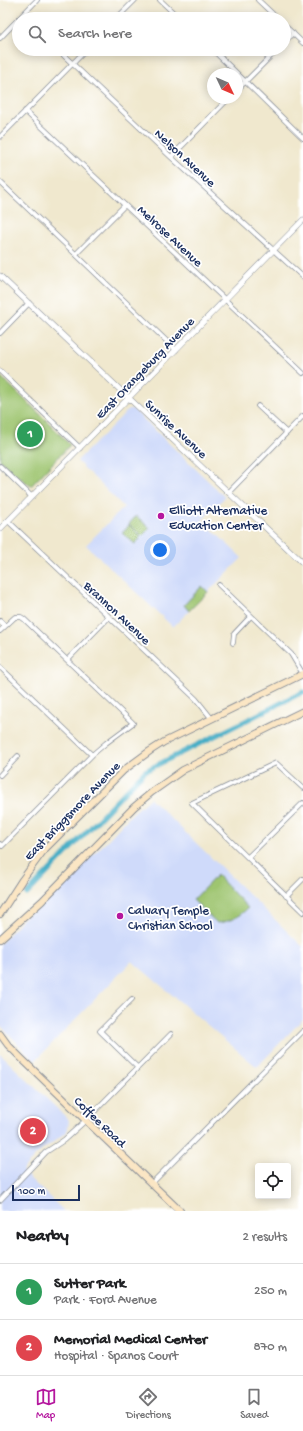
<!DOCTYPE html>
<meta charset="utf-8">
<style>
:root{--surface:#fff;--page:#f2f2f2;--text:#202124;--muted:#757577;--line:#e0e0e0;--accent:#b5179e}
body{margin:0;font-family:"Gochi Hand",sans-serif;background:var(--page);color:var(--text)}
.controls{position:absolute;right:12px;bottom:12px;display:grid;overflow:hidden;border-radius:4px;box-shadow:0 2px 10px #0003}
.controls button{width:36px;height:36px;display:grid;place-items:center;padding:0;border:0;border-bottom:1px solid var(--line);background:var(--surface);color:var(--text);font:20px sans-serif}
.compass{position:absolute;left:207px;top:68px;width:36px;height:36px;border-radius:50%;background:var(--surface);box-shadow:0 2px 10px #0003;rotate:134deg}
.scale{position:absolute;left:12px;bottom:10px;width:68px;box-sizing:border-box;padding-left:4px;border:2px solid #1b2f5e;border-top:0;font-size:11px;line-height:14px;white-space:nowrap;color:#1b2f5e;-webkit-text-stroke:3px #fff;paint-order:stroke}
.you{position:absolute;left:160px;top:550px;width:14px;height:14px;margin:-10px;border:3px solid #fff;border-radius:50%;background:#1a73e8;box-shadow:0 0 0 6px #1a73e833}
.badge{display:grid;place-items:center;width:26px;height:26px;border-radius:50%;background:var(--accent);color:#fff;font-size:13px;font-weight:700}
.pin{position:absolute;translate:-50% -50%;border:2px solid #fff;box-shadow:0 1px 4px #0006}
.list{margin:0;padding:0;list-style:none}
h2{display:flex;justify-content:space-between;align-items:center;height:52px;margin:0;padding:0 16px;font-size:17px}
h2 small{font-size:13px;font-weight:400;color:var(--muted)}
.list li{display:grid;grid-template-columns:26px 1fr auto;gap:12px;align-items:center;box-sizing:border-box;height:56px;padding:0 16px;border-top:1px solid var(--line)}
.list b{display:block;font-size:15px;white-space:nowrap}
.list p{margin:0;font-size:13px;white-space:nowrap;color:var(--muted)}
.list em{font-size:13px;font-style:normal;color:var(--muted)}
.icon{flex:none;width:22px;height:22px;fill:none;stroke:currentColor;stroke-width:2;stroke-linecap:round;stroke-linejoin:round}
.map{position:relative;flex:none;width:303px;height:1211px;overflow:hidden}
.search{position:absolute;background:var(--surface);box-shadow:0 2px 10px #0003;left:12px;right:12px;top:12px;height:44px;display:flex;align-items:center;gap:10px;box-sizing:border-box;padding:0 14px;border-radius:22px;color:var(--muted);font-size:15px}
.sheet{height:164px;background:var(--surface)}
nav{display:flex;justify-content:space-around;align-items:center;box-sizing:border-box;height:56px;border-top:1px solid var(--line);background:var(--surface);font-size:11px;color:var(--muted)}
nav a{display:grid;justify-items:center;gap:2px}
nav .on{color:var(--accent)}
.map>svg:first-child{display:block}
</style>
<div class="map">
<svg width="303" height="1211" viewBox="0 0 303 1211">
<rect width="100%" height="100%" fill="#fff"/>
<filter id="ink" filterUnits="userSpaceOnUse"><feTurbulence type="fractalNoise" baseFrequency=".025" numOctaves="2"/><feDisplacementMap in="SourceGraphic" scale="8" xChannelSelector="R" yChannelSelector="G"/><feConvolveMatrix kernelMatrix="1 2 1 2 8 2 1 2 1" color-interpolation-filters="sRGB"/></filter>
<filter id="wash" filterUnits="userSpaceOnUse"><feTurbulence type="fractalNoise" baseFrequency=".012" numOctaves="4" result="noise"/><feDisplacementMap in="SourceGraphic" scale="16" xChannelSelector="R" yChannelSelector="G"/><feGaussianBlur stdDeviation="0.9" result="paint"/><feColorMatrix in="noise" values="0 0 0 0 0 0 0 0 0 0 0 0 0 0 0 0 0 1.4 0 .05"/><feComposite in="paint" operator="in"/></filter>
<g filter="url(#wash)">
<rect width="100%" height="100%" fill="#f0e8ce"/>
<path fill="#cfdafa" d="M 129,409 L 133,409 L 225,497 L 202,520 L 242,558 L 173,627 L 86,545 L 124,507 L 77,461 Z
M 150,798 L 303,947 L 303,1019 L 257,1067 L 132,961 L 35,1061 L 0,1025 L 0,944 L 22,920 L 102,846 L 132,814 Z
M 0,1054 L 69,1120 L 68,1129 L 65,1133 L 36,1155 L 22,1171 L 64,1211 L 0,1211 Z"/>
<path fill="#9ec570" stroke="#5c7a67" d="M 0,376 L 46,420 L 70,445 L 31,486 L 16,475 L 0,460 Z
M 136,516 L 150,528 L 142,536 L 129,524 Z
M 129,525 L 141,537 L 135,544 L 122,533 Z
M 202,586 L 208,592 L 189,611 L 184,605 Z
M 217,875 L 248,908 C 238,917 230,922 217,923 L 193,900 Z"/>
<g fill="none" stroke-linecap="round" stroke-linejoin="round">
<path stroke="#47aec6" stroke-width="5" d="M 27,894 L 145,771 L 303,692"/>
</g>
</g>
<g filter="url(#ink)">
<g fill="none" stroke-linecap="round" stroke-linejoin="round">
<defs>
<path id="minor" d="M 160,0 L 180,19
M 258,0 L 278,19
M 116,19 L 135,0
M 284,25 L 303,43
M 0,38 L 37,0
M 284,42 L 293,33
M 57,49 L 171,157 L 303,277
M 212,49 L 303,138
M 237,90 L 278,49
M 25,111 L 303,373
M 0,137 L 87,49
M 171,157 L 229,98
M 0,182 L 176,350
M 76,254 L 125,205
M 0,333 L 29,303
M 0,371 L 80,448
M 258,406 L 287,433
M 0,466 L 32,497
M 229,492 L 303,416
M 8,521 L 196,699 L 212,719
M 219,585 L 291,654 L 303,674
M 0,621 L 5,626
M 0,631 L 15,617 L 21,617 L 24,619 L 133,723 L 106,743 L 92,755 L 2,846 L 0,844
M 233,643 L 234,634 L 251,616
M 67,660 L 109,617
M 0,667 L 92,755
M 0,775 L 18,756
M 303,788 L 276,763 L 192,803 L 303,912
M 248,857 L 303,803
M 286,896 L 303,879
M 132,999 L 100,1031 L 137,1067
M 151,1184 L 303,1031
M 0,1200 L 46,1152 L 64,1140 L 85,1121 L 171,1034"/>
<path id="tertiary" d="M 0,276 L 303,563
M 0,529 L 303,220"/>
<path id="secondary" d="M 0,914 L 22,880 L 44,850 L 124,770 L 150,751 L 164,742 L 303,674
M 0,939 L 42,901 L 134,807 L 152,792 L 183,770 L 303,711
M 0,1034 L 8,1045 L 22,1059 L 180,1211"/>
</defs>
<use href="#minor" stroke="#868c96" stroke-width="5.5"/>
<use href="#tertiary" stroke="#868c96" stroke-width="6"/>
<use href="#secondary" stroke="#868c96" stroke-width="8"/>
<use href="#minor" stroke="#fff" stroke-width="4"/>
<use href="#tertiary" stroke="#fff" stroke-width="5"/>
<use href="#secondary" stroke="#fbe6c4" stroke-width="6"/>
</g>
</g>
<g fill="#b5179e" stroke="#fff" stroke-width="1.5">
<circle cx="161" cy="516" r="4"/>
<circle cx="120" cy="916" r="4"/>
</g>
<g text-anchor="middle" stroke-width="3.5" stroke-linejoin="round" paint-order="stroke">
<g font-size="13" fill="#1b2f5e" stroke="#fff">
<text transform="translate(186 157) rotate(43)" y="5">Nelson Avenue</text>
<text transform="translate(171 235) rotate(43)" y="5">Melrose Avenue</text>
<text transform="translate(144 367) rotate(-46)" y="5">East Orangeburg Avenue</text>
<text transform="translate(177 428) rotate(43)" y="5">Sunrise Avenue</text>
<text transform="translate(118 612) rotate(43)" y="5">Brannon Avenue</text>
<text transform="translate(71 810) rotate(-46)" y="5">East Briggsmore Avenue</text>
<text transform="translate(101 1121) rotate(44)" y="5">Coffee Road</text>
</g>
<g font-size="13" fill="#1b2f5e" stroke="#fff" text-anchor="start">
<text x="169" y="514">Elliott Alternative<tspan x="169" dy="15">Education Center</tspan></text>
<text x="128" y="914">Calvary Temple<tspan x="128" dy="15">Christian School</tspan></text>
</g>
</g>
</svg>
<div class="controls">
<button><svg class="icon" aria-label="locate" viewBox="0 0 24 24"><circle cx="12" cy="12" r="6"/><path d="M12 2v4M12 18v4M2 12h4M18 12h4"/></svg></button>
</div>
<svg class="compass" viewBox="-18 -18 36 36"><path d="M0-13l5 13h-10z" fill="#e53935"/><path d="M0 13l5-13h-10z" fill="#757577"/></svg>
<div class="scale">100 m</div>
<div class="you"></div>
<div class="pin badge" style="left:30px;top:434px;background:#2e9e5b">1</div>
<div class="pin badge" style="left:33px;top:1131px;background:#e0444e">2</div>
<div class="search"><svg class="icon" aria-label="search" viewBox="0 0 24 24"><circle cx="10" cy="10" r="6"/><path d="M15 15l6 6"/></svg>Search here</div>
</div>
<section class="sheet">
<h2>Nearby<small>2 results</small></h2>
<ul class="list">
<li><span class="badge" style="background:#2e9e5b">1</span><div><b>Sutter Park</b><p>Park · Ford Avenue</p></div><em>250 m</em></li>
<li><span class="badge" style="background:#e0444e">2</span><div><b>Memorial Medical Center</b><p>Hospital · Spanos Court</p></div><em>870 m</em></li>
</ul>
</section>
<nav>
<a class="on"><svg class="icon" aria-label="map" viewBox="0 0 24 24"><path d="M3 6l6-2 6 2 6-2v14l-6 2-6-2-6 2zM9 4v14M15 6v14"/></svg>Map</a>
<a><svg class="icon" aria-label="directions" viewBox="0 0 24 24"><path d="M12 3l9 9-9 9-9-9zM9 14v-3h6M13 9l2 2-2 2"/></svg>Directions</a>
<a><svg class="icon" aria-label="saved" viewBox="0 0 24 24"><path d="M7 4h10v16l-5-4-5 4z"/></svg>Saved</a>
</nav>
